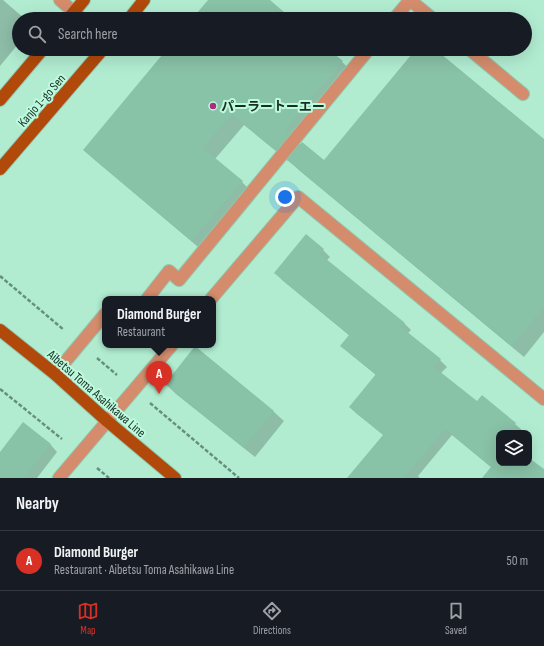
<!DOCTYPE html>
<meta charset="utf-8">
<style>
:root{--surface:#171b24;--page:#20242c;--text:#f1f3f6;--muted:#9ea1a6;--line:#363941;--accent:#d93025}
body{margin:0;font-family:"Sofia Sans Condensed","Noto Sans JP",sans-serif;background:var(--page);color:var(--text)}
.controls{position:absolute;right:12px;bottom:12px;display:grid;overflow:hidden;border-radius:8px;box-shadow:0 4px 16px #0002}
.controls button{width:36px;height:36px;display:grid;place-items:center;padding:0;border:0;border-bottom:1px solid var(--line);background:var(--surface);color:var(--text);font:20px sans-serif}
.you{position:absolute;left:285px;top:197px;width:14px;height:14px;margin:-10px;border:3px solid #fff;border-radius:50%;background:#1a73e8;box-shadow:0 0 0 6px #1a73e833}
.badge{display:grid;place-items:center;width:26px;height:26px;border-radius:50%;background:var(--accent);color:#fff;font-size:13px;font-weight:700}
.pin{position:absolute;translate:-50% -33px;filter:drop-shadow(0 1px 2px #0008)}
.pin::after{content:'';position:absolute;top:21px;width:14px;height:12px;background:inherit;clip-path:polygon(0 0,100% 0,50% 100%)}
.popup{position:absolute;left:102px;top:296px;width:114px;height:52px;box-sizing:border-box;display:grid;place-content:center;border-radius:8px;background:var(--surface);filter:drop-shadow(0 1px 3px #0005);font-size:13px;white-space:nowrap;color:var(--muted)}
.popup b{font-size:15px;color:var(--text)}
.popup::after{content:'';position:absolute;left:50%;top:100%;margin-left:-8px;border:8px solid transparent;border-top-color:var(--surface)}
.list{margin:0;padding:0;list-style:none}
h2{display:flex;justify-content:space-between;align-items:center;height:52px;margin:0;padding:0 16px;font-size:17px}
h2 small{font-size:13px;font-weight:400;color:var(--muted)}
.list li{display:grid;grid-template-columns:26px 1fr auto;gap:12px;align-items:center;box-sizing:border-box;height:60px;padding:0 16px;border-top:1px solid var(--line)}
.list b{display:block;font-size:15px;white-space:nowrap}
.list p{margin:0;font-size:13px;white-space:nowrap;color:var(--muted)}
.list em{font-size:13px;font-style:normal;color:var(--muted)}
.icon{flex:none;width:22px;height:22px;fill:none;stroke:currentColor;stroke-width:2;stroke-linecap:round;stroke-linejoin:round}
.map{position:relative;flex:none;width:544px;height:478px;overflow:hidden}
.search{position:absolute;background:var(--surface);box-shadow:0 4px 16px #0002;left:12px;right:12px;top:12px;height:44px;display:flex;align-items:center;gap:10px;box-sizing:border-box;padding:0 14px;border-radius:22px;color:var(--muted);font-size:15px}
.sheet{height:112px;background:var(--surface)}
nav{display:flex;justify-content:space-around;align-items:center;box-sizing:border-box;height:56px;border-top:1px solid var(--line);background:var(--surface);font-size:11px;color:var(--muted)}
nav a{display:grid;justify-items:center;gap:2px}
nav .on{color:var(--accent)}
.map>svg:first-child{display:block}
</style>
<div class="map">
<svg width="544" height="478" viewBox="0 0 544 478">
<rect width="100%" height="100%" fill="#b1ecd1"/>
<path fill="#0003" d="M 0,0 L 3,0 L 25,19 L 19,19 L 19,43 L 0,66 Z
M 169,49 L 327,49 L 342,62 L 354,73 L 297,141 L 301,145 L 324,162 L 418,49 L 434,49 L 544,140 L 544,332 L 524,357 L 300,171 L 289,160 L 288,161 L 244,125 L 215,159 L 242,182 L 253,193 L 204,252 L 96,161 L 84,150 Z
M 323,250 L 330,257 L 326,261 L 404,323 L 411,330 L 408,333 L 440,360 L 447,367 L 441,373 L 477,403 L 515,424 L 522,430 L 520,433 L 499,433 L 499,463 L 529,463 L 529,459 L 544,470 L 544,478 L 487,478 L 491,467 L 452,435 L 418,476 L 420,478 L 348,478 L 384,435 L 357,414 L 350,407 L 376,375 L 349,353 L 350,336 L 282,280 L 276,273 Z
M 195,348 L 274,412 L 284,421 L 255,457 L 176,394 L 166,384 Z
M 50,444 L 57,452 L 37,478 L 15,478 L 0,466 L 0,453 Z"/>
<path fill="#88c2a7" d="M 208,0 L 270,0 L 292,19 L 192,19 Z
M 167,49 L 328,49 L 343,61 L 286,129 L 290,133 L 276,150 L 232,114 L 203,148 L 243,181 L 192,241 L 83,150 Z
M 416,49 L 435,49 L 544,139 L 544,307 L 512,346 L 287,160 L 302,142 L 324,160 Z
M 306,234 L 324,249 L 320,254 L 405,323 L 401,327 L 441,359 L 434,367 L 477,401 L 482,395 L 516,423 L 507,433 L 499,433 L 499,463 L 529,463 L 529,458 L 544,469 L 544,478 L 482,478 L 491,467 L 445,429 L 404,478 L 347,478 L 383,435 L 349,407 L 376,374 L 340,346 L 349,335 L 274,273 Z
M 195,346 L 274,411 L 244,448 L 165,384 Z
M 23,422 L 51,444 L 24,478 L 0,478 L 0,452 Z"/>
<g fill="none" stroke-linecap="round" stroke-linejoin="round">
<defs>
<path id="minor" d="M 60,0 L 82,19
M 410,0 L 433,19
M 394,19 L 410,0
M 469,49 L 523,94
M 147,299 L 169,271 L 179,280 L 369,49
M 211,299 L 298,197 L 544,399
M 55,374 L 105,314
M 59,478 L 172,345"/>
<path id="major" d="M 68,19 L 84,0
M 129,19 L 144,0
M 0,100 L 43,49
M 0,169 L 103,49
M 0,330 L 55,374 L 107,421 L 175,478"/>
</defs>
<use href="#minor" stroke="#92c6ae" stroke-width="14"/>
<use href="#major" stroke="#92c6ae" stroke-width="14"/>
<path stroke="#668f7c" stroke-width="2.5" stroke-dasharray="4 2" stroke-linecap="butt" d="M 0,276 L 64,330
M 97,358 L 117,375
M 0,389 L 62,439
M 150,403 L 239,478
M 97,468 L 109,478"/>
<use href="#minor" stroke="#d48c6c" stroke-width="12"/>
<use href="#major" stroke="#b0490a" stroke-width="12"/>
</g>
<circle fill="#aa2e80" stroke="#befade" stroke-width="1.5" cx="213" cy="106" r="4"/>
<g text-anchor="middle" stroke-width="4" stroke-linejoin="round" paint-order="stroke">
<g font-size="13" fill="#172e24" stroke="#befade">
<text transform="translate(41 100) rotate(-49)" y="5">Kanjo 1-go Sen</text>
<text transform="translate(97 393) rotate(41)" y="5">Aibetsu Toma Asahikawa Line</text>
</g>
<g font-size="13" font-weight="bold" fill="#172e24" stroke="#befade" text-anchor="start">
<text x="221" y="111">パーラートーエー</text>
</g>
</g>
</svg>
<div class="controls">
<button><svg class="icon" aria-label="layers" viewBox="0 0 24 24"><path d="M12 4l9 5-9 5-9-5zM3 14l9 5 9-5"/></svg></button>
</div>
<div class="you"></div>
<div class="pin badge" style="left:159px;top:394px">A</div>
<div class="popup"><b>Diamond Burger</b>Restaurant</div>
<div class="search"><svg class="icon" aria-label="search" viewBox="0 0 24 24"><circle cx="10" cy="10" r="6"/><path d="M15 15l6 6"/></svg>Search here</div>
</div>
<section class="sheet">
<h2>Nearby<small></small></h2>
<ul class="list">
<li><span class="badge">A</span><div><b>Diamond Burger</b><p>Restaurant · Aibetsu Toma Asahikawa Line</p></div><em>50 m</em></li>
</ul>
</section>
<nav>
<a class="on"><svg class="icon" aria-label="map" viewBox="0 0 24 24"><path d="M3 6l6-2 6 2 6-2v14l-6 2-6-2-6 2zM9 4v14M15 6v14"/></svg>Map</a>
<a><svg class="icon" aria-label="directions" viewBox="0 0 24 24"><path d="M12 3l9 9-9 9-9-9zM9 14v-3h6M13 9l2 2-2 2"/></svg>Directions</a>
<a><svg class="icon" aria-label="saved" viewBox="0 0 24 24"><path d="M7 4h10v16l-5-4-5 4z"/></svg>Saved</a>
</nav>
